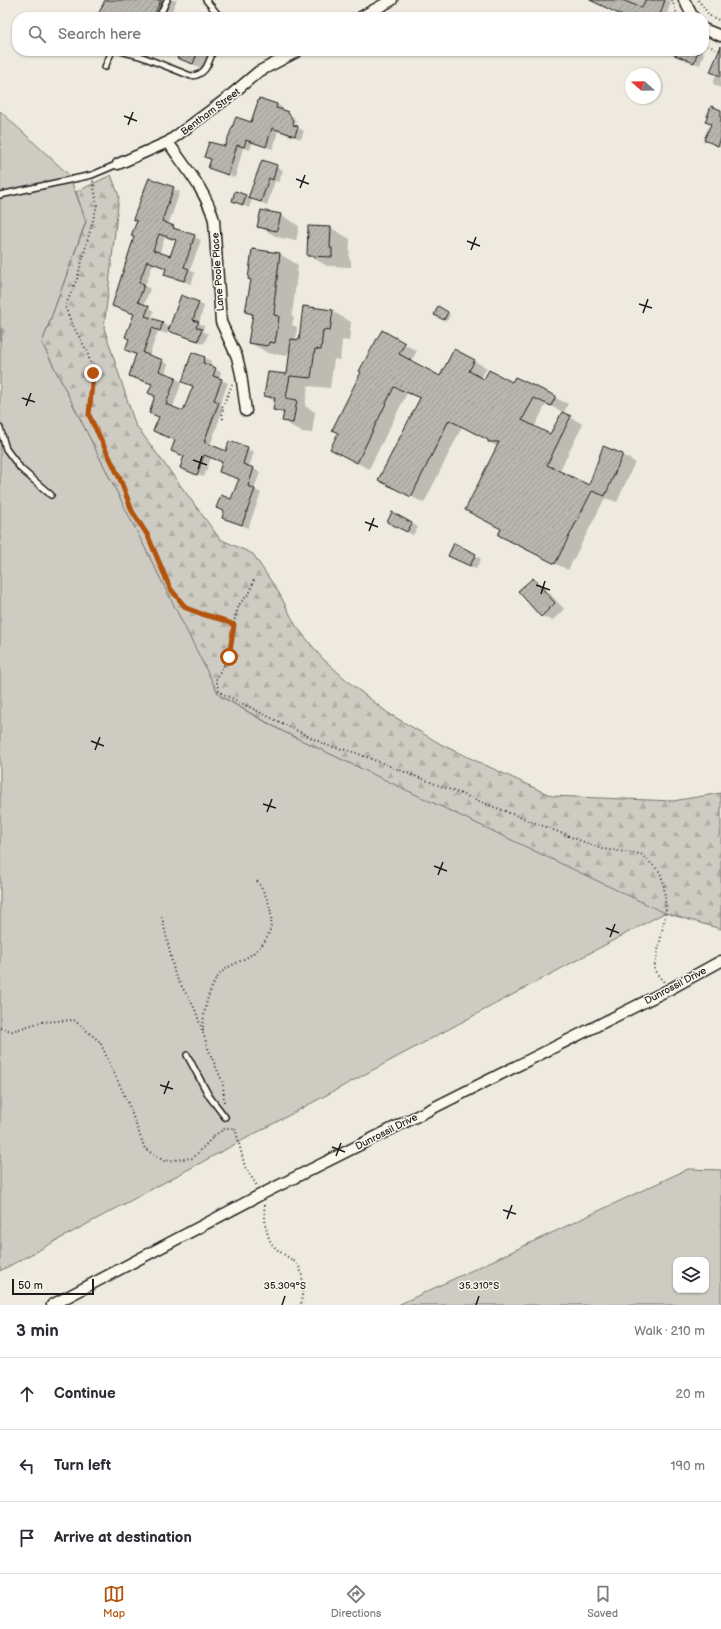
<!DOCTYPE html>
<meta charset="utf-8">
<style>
:root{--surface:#fff;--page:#f2f2f3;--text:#2b2b33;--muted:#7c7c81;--line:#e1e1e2;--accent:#b45309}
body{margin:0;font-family:"Balsamiq Sans",sans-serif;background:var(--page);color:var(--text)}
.controls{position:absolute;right:12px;bottom:12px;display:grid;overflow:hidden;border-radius:8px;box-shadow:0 1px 3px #0004}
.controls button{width:36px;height:36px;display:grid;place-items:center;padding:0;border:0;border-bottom:1px solid var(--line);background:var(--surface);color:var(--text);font:20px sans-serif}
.compass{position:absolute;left:625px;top:68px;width:36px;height:36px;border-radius:50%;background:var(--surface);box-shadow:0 1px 3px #0004;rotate:290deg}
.scale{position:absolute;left:12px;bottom:10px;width:82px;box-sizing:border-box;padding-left:4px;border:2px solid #1c1c1c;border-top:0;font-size:11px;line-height:14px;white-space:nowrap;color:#1c1c1c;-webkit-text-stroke:3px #fbf7ec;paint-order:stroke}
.stop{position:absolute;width:12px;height:12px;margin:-9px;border:3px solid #b45309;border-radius:50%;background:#fff}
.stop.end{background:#b45309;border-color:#fff;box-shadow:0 1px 4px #0008}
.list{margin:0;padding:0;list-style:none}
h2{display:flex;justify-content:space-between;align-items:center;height:52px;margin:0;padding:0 16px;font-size:17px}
h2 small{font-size:13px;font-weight:400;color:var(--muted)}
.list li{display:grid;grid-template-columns:26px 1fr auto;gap:12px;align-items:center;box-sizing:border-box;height:72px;padding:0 16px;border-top:1px solid var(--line)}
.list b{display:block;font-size:15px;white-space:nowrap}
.list em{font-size:13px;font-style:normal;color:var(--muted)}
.icon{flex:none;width:22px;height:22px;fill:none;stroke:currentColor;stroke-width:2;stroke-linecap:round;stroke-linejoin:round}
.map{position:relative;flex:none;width:721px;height:1305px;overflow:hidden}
.search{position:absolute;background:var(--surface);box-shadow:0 1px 3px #0004;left:12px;right:12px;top:12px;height:44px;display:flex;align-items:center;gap:10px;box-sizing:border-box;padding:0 14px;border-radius:16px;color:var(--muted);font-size:15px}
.sheet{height:268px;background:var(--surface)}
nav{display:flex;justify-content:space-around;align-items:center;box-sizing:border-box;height:56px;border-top:1px solid var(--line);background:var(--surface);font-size:11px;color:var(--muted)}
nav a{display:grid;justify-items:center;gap:2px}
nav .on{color:var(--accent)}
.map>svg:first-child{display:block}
</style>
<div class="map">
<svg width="721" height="1305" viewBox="0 0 721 1305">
<defs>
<pattern id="forest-firs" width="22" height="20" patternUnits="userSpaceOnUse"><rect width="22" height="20" fill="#ceccc2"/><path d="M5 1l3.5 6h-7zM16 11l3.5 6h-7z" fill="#b0afa6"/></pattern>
<pattern id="building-hatch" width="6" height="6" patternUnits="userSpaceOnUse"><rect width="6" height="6" fill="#b9b6af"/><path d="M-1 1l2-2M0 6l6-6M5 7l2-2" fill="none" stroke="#9e9c96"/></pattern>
</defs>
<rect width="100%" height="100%" fill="#eeeadf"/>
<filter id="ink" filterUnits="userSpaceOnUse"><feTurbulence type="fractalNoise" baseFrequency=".025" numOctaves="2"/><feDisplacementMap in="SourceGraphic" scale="8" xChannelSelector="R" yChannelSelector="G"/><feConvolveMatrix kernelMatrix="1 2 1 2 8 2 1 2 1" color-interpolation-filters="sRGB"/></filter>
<g filter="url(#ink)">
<path fill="#ceccc2" stroke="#75746f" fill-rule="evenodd" d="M 0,111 L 69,175 L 86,221 L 42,343 L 220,696 L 278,729 L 666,912 L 0,1271 Z
M 688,1169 L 721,1170 L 721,1305 L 398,1305 ZM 676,1260 L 706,1260 L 706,1290 L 676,1290 Z"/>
<path fill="url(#forest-firs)" stroke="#75746f" d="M 111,175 L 119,196 L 104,328 L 135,424 L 220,539 L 253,554 L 279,593 L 296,626 L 322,658 L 351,684 L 388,713 L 444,746 L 552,796 L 673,801 L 721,793 L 721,929 L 665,913 L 282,731 L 219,695 L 42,343 L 86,222 L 76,192 Z"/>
<path fill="#0003" fill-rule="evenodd" d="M 106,0 L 177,0 L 169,17 L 98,17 Z
M 588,0 L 668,0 L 671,2 L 666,17 L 621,17 L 622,15 L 611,9 Z
M 130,51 L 150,51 L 148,56 L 138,51 L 136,54 Z
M 180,51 L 210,51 L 203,69 L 178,57 Z
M 677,51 L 701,51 L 704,53 L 700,65 L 675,55 Z
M 721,59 L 721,88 L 713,84 Z
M 277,104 L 283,108 L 282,111 L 286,112 L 296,127 L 298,126 L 290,114 L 293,116 L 299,128 L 304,131 L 301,139 L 278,131 L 273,149 L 252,143 L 250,150 L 243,148 L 235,178 L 209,168 L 212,160 L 205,156 L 226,148 L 252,123 Z
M 721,111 L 721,147 L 712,143 Z
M 263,162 L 283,170 L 279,182 L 275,181 L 267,205 L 252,199 L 249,208 L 233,201 L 245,196 L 249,198 Z
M 149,179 L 180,192 L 168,225 L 201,240 L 190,270 L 195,273 L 191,284 L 172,278 L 165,274 L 167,269 L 153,264 L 145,286 L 150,289 L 144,305 L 154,311 L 151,319 L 170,327 L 198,303 L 204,306 L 199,323 L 204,326 L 203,331 L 208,334 L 204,344 L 168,330 L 167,334 L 158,331 L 149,356 L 168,364 L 165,374 L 183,382 L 205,358 L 211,361 L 209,367 L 221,372 L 219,379 L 228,383 L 220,404 L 224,406 L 210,446 L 227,452 L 230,442 L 254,452 L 249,467 L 260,472 L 254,489 L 261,493 L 248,528 L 223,517 L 225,512 L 217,508 L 232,500 L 239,480 L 220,472 L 223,462 L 211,458 L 204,477 L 181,468 L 185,457 L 172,451 L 176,440 L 154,431 L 159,417 L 156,397 L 149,393 L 152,384 L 130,375 L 137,355 L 126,350 L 135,315 L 113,306 L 136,237 ZM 165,237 L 177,241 L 171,258 L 159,254 ZM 182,381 L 193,387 L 184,412 L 173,407 Z
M 281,215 L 299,226 L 296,241 L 277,237 L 258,226 Z
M 331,228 L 350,239 L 349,259 L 351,260 L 351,267 L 327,266 L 308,255 Z
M 280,254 L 298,265 L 292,316 L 294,317 L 292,325 L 297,327 L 296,340 L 300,341 L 332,311 L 351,322 L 349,341 L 342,340 L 340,360 L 334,359 L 330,388 L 308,386 L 305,406 L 315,412 L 312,433 L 302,432 L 283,421 L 284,415 L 275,409 L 276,402 L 265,396 L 287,376 L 290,353 L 288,352 L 287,356 L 268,353 L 249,342 L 253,316 L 246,312 L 252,281 L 249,279 Z
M 439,308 L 450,314 L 447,321 L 435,315 Z
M 0,327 L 5,330 L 1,341 L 0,341 Z
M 404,344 L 417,351 L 411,361 L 440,377 L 474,361 L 487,368 L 481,378 L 485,380 L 513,383 L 515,378 L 568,404 L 563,414 L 583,424 L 559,472 L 589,486 L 622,455 L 635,462 L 617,502 L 605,498 L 568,570 L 512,542 L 502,529 L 466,510 L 498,447 L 489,442 L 489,440 L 462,427 L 424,503 L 392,487 L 421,399 L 407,393 L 369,469 L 344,456 ZM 546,404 L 563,412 L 550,436 L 534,428 Z
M 393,513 L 418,527 L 413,535 L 388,521 Z
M 475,555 L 481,559 L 476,569 L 455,559 Z
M 533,580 L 542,585 L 564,609 L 552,621 L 542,616 Z"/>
<path fill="url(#building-hatch)" stroke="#1c1c1c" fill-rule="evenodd" d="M 105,0 L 161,0 L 153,17 L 97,17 Z
M 590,0 L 622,0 L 642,8 L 645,0 L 665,0 L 660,15 L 664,17 L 620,17 L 621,15 Z
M 721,46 L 721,76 L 710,72 Z
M 179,51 L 198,51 L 193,64 L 177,58 Z
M 665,51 L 698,51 L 694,63 Z
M 259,98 L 277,104 L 276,108 L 287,111 L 294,122 L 293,125 L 298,126 L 295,136 L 272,128 L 266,147 L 246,140 L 244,147 L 237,145 L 228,175 L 208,168 L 211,159 L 204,157 L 209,142 L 225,146 L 236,117 L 251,122 Z
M 711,106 L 721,110 L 721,138 L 718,146 L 704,140 L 711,124 L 705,122 Z
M 262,160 L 277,165 L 273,180 L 269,178 L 261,202 L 248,198 Z
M 149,178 L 174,187 L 162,221 L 174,226 L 173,228 L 195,235 L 184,267 L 189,269 L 184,281 L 164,275 L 166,268 L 147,261 L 139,283 L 144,285 L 138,302 L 149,306 L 145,316 L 163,322 L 160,331 L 152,328 L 143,353 L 163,360 L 159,371 L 176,377 L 166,404 L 183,411 L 193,386 L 182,382 L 192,352 L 205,357 L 203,363 L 216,368 L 213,376 L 222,379 L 214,400 L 219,402 L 204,442 L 226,451 L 229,441 L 248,447 L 243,464 L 254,468 L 248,486 L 255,489 L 242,525 L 222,518 L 224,511 L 216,508 L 221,495 L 231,499 L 239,479 L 219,472 L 222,462 L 204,455 L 197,475 L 180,468 L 184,456 L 171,451 L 175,440 L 153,431 L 159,417 L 149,413 L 155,396 L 148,393 L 152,384 L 129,376 L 136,354 L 125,350 L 129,339 L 125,337 L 134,314 L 112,306 L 134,237 L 131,236 L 137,221 L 133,219 ZM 159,234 L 176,240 L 170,256 L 153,250 Z
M 235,191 L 246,195 L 243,205 L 232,201 Z
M 261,210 L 281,214 L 277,231 L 257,227 Z
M 308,226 L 331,227 L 330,248 L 332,248 L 332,257 L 307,256 Z
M 252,249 L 280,253 L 274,305 L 275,305 L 274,315 L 279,316 L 278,326 L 275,343 L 269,342 L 268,346 L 248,343 L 253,314 L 245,312 L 251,280 L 248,279 Z
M 181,295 L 199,302 L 193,320 L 199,322 L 196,327 L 202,329 L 198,341 L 168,331 Z
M 303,306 L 333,310 L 330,331 L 323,330 L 321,350 L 315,349 L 311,378 L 290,376 L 286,398 L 297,400 L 293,423 L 282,421 L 284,412 L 273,410 L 275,398 L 264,396 L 268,372 L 287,374 L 291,339 L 299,340 Z
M 438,306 L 448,312 L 444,320 L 434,315 Z
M 382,330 L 405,343 L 399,354 L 440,376 L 454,349 L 475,360 L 469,371 L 484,379 L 489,370 L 512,382 L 515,377 L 556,396 L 551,406 L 534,398 L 522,420 L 550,434 L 562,412 L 571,416 L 547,465 L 589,485 L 603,446 L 623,454 L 605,496 L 592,491 L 555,564 L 498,535 L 501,529 L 465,510 L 499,442 L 488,442 L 488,440 L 449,420 L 411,497 L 378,480 L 420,398 L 394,387 L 357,463 L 330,449 L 338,433 L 332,430 L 361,372 L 359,371 Z
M 392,512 L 412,523 L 407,532 L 387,522 Z
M 454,543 L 476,554 L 470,566 L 448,556 Z
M 533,578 L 555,603 L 541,617 L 518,591 Z"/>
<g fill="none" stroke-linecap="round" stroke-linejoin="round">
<defs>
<path id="lane" d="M 206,0 L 220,17
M 159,17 L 167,0
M 120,51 L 140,56 L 191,76 C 206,75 208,64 213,51
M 105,67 L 112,51
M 0,195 L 92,175 L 118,164
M 0,428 L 6,449 L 21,469 L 51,495
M 187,1055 L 209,1096 L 225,1117"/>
<path id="street" d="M 684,0 L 693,17
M 361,17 L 392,0
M 704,29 L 721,36
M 168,142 C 185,167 206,191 214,220 L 221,322 L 237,357 L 241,374 L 246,411
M 118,164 L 168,142 L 226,99 L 258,72 L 298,51
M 52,1305 L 262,1194 L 670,989 L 721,961"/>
</defs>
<use href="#lane" stroke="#1c1c1c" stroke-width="8"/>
<use href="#street" stroke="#1c1c1c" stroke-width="13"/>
<path stroke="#1c1c1c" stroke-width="2" stroke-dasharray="1 3" stroke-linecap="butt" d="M 672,0 L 678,17
M 698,0 L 710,16 L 721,21
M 704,44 L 721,51
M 93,181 L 97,205 L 77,279 L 65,307 L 72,324 L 87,351 L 93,373 L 89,415 L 120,479 L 132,511 L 148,536 L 170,589 L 186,608 L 202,614 L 223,620 L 233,625
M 223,419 C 220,404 228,398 232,384
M 254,580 L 250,592 L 239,605 L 233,625 L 229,657 L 216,678 L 219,692 L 328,746 L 351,751 L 602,849 L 641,854 L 660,872 L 664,885 L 666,912 L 654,970 L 664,982
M 162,917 L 175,975 L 195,1009 L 209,1051 L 223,1083 L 224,1102
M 0,1028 L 12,1031 L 41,1022 L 74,1020 L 100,1042 L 128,1103 L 145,1149 L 164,1161 L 193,1158 L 215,1135 L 226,1128 L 235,1128 L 245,1167 L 257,1186
M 203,1031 C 203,1014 207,993 217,978 C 224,966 242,962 252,954 C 280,933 274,906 257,881
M 264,1205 C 265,1217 265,1234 272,1244 C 279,1253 288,1256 296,1263 C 306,1273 302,1293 301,1305"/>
<use href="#lane" stroke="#fbf7ec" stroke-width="5"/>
<use href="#street" stroke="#fbf7ec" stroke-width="10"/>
</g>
</g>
<g fill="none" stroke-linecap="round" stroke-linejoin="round" filter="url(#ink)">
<path stroke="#b45309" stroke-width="5" d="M 93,373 L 89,415 L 120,479 L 132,511 L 148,536 L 170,588 L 186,608 L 202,614 L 223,620 L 234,625 L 229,657"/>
</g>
<path fill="none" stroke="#1c1c1c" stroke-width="1.5" d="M 124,116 L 137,121M 128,125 L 133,112M 296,179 L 309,184M 300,188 L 305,175M 467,241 L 480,246M 471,250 L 476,237M 639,304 L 652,308M 643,313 L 648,299M 22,398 L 35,402M 26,406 L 31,393M 193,460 L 207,465M 198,469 L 202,456M 365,522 L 378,527M 369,531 L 374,518M 536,585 L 550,590M 541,594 L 545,581M 91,741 L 104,746M 95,750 L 100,737M 263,804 L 276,808M 267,812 L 272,799M 434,866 L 447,871M 438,875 L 443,862M 606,928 L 619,933M 610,937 L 615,924M 160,1085 L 173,1089M 164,1094 L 169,1081M 332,1147 L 345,1152M 336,1156 L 341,1143M 503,1210 L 516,1214M 507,1219 L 512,1205M 282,1305 L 285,1296M 476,1305 L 479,1296"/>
<g text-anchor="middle" stroke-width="3" stroke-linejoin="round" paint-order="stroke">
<g font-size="10" fill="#1c1c1c" stroke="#fbf7ec">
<text transform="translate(210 111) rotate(-37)" y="4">Bentham Street</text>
<text transform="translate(217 272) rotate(-94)" y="4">Lane Poole Place</text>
<text transform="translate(675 985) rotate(-28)" y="4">Dunrossil Drive</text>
<text transform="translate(386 1131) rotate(-27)" y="4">Dunrossil Drive</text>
</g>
</g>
<g font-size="10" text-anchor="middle" fill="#1c1c1c" stroke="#fbf7ec" stroke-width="3" stroke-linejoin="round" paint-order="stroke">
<text x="285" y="1289">35.309°S</text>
<text x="479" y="1289">35.310°S</text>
</g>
</svg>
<div class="controls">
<button><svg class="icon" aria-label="layers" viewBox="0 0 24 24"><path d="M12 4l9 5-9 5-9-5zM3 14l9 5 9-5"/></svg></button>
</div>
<svg class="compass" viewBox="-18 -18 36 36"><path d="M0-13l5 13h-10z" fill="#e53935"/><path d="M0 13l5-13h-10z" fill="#7c7c81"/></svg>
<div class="scale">50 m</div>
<div class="stop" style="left:229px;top:657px"></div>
<div class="stop end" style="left:93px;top:373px"></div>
<div class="search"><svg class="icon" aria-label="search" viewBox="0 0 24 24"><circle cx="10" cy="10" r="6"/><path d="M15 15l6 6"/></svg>Search here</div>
</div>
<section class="sheet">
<h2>3 min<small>Walk · 210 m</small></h2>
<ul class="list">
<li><svg class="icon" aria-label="ahead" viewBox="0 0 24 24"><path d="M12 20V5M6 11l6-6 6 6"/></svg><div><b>Continue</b></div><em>20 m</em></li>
<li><svg class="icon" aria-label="left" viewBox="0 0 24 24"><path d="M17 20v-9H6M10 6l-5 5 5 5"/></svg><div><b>Turn left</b></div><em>190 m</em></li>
<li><svg class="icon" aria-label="arrive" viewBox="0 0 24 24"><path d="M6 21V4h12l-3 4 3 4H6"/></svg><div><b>Arrive at destination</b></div></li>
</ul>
</section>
<nav>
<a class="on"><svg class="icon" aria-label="map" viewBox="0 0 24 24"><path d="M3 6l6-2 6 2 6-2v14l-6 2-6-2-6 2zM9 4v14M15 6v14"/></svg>Map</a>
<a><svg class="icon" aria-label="directions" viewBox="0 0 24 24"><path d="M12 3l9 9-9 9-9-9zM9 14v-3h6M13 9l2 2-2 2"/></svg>Directions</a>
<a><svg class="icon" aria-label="saved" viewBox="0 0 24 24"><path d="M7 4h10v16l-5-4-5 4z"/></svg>Saved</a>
</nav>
